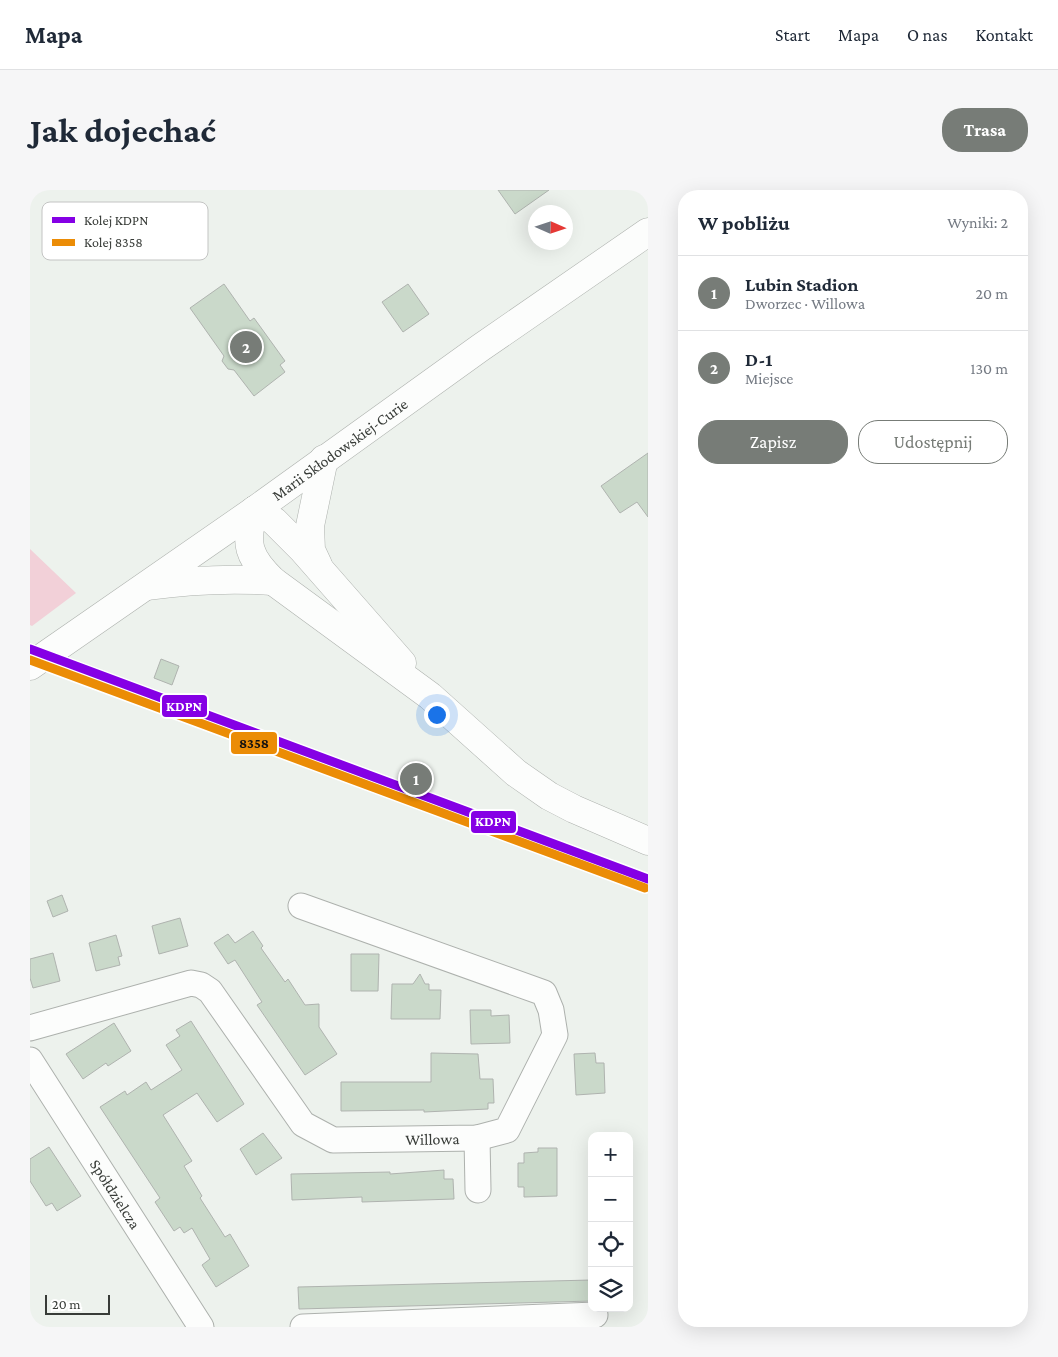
<!DOCTYPE html>
<html lang="pl">
<meta charset="utf-8">
<style>
:root{--surface:#fff;--page:#f6f6f7;--text:#1f2937;--muted:#747a83;--line:#e0e1e3;--accent:#777c77}
body{margin:0;font-family:"Crimson Pro",serif;background:var(--page);color:var(--text)}
.controls{position:absolute;right:15px;bottom:15px;display:grid;overflow:hidden;border-radius:10px;box-shadow:0 5px 20px #0002}
.controls button{width:45px;height:45px;display:grid;place-items:center;padding:0;border:0;border-bottom:1px solid var(--line);background:var(--surface);color:var(--text);font:25px sans-serif}
.compass{position:absolute;left:498px;top:15px;width:45px;height:45px;border-radius:50%;background:var(--surface);box-shadow:0 5px 20px #0002;rotate:93deg}
.scale{position:absolute;left:15px;bottom:12px;width:65px;box-sizing:border-box;padding-left:5px;border:2px solid #383c38;border-top:0;font-size:14px;line-height:18px;white-space:nowrap;color:#383c38;-webkit-text-stroke:4px #fff;paint-order:stroke}
.you{position:absolute;left:406px;top:524px;width:18px;height:18px;margin:-12px;border:4px solid #fff;border-radius:50%;background:#1a73e8;box-shadow:0 0 0 8px #1a73e833}
.badge{display:grid;place-items:center;width:32px;height:32px;border-radius:50%;background:var(--accent);color:#fff;font-size:16px;font-weight:700}
.pin{position:absolute;translate:-50% -50%;border:2px solid #fff;box-shadow:0 1px 5px #0006}
.list{margin:0;padding:0;list-style:none}
h2{display:flex;justify-content:space-between;align-items:center;height:65px;margin:0;padding:0 20px;font-size:21px}
h2 small{font-size:16px;font-weight:400;color:var(--muted)}
.list li{display:grid;grid-template-columns:32px 1fr auto;gap:15px;align-items:center;box-sizing:border-box;height:75px;padding:0 20px;border-top:1px solid var(--line)}
.list b{display:block;font-size:19px;white-space:nowrap}
.list p{margin:0;font-size:16px;white-space:nowrap;color:var(--muted)}
.list em{font-size:16px;font-style:normal;color:var(--muted)}
.actions{display:flex;gap:10px;padding:15px 20px}
.actions a{flex:1;padding:11px 0;border:1px solid var(--accent);border-radius:20px;text-align:center;font-size:18px;color:var(--accent)}
.actions .main{background:var(--accent);color:#fff}
.icon{flex:none;width:28px;height:28px;fill:none;stroke:currentColor;stroke-width:2;stroke-linecap:round;stroke-linejoin:round}
.map{position:relative;flex:none;width:618px;height:1137px;overflow:hidden;border-radius:20px}
header{display:flex;align-items:center;gap:30px;box-sizing:border-box;height:70px;padding:0 25px;background:var(--surface);border-bottom:1px solid var(--line)}
header strong{font-size:24px}
nav{display:flex;gap:28px;margin-inline-start:auto;font-size:18px}
.intro{display:flex;align-items:center;justify-content:space-between;box-sizing:border-box;height:120px;padding:0 30px}
h1{margin:0;font-size:35px}
.button{padding:12px 22px;border-radius:20px;background:var(--accent);color:#fff;font-size:18px;font-weight:700}
main{display:flex;gap:30px;padding:0 30px}
aside{flex:1;background:var(--surface);border-radius:20px;box-shadow:0 5px 20px #0002}
.map>svg:first-child{display:block}
</style>
<header>
<strong>Mapa</strong>
<nav><a>Start</a><a>Mapa</a><a>O nas</a><a>Kontakt</a></nav>
</header>
<div class="intro"><h1>Jak dojechać</h1><a class="button">Trasa</a></div>
<main>
<div class="map">
<svg width="618" height="1137" viewBox="0 0 618 1137">
<rect width="100%" height="100%" fill="#edf2ed"/>
<path fill="#f2d0d8" d="M 0,359 L 46,403 L 2,436 L 0,435 Z"/>
<path fill="#cad9ca" stroke="#afb3af" d="M 468,0 L 519,0 L 485,24 Z
M 194,94 L 220,131 L 224,128 L 255,171 L 250,175 L 255,182 L 224,206 L 204,180 L 198,179 L 192,171 L 194,166 L 160,118 Z
M 378,94 L 399,124 L 373,142 L 352,112 Z
M 618,263 L 618,327 L 607,312 L 590,323 L 571,296 Z
M 131,469 L 149,476 L 142,495 L 124,488 Z
M 32,705 L 38,721 L 23,727 L 17,711 Z
M 150,728 L 158,756 L 129,764 L 122,736 Z
M 223,741 L 233,756 L 231,758 L 255,792 L 258,789 L 275,815 L 289,814 L 289,837 L 307,864 L 275,885 L 227,815 L 232,812 L 205,770 L 198,774 L 184,753 L 198,744 L 205,753 Z
M 86,745 L 92,766 L 88,767 L 90,775 L 66,781 L 59,753 Z
M 23,763 L 30,791 L 3,798 L 0,788 L 0,769 Z
M 321,764 L 349,764 L 348,801 L 321,801 Z
M 390,784 L 395,794 L 399,794 L 399,800 L 411,800 L 410,829 L 361,829 L 362,794 L 383,794 Z
M 440,820 L 461,820 L 461,826 L 479,825 L 480,853 L 441,854 Z
M 161,831 L 214,914 L 187,932 L 167,903 L 133,925 L 162,971 L 154,976 L 172,1006 L 170,1008 L 195,1047 L 200,1044 L 219,1076 L 186,1097 L 172,1075 L 180,1069 L 162,1038 L 154,1043 L 150,1037 L 144,1041 L 125,1012 L 130,1008 L 70,917 L 95,901 L 97,905 L 116,892 L 121,900 L 152,880 L 136,855 L 150,846 L 146,840 Z
M 84,833 L 101,861 L 78,876 L 76,873 L 53,889 L 36,864 Z
M 401,863 L 448,864 L 450,889 L 463,889 L 464,913 L 458,913 L 458,919 L 394,922 L 394,920 L 311,921 L 311,892 L 401,892 Z
M 565,863 L 566,873 L 574,873 L 575,903 L 546,905 L 544,864 Z
M 233,943 L 252,968 L 226,985 L 210,959 Z
M 19,957 L 51,1006 L 27,1021 L 22,1013 L 16,1016 L 0,991 L 0,969 Z
M 508,958 L 527,958 L 527,1006 L 494,1007 L 494,997 L 488,997 L 488,973 L 494,973 L 494,963 L 508,962 Z
M 414,980 L 414,989 L 423,989 L 424,1009 L 332,1012 L 332,1007 L 262,1010 L 261,984 L 360,982 L 360,984 Z
M 562,1090 L 562,1111 L 269,1119 L 268,1097 Z"/>
<g fill="none" stroke-linecap="round" stroke-linejoin="round">
<defs>
<g id="minor">
<path id="s1" d="M 0,838 L 161,793 L 171,795 L 180,801 L 273,934 L 303,950 L 447,948 L 477,940 L 525,845 L 521,820 L 514,803 L 271,716"/>
<path id="s2" d="M 0,870 L 171,1137"/>
<path d="M 447,948 L 448,1000"/>
<path d="M 273,1137 L 565,1125"/>
</g>
<g id="tertiary">
<path d="M 225,320 C 213,353 219,368 243,391 L 400,506 L 486,583 L 519,606 L 544,619 L 618,651"/>
<path d="M 225,320 L 244,331 L 272,359 L 372,473"/>
<path d="M 288,375 L 281,360 L 280,336 L 294,269"/>
<path d="M 118,396 C 160,390 201,388 243,391"/>
<path id="s3" d="M 0,476 L 225,320 L 450,158 L 618,42"/>
</g>
</defs>
<use href="#minor" stroke="#adb1ad" stroke-width="27"/>
<use href="#tertiary" stroke="#adb1ad" stroke-width="29"/>
<use href="#minor" stroke="#fcfdfc" stroke-width="25"/>
<use href="#tertiary" stroke="#fcfdfc" stroke-width="28"/>
<defs>
<path id="rail-1" d="M 0,459 L 618,689"/>
<path id="rail-2" d="M 0,470 L 615,698"/>
</defs>
<use href="#rail-1" stroke="#fff" stroke-width="12"/>
<use href="#rail-2" stroke="#fff" stroke-width="12"/>
<use href="#rail-1" stroke="#8500e5" stroke-width="9"/>
<use href="#rail-2" stroke="#eb8c06" stroke-width="9"/>
</g>
<g text-anchor="middle" stroke-width="4.5" stroke-linejoin="round" paint-order="stroke">
<g font-size="16" fill="#383c38" stroke="#fff">
<text dy="6" stroke="none"><textPath href="#s3" startOffset="378">Marii Skłodowskiej-Curie</textPath></text>
<text dy="6" stroke="none"><textPath href="#s1" startOffset="484">Willowa</textPath></text>
<text dy="6" stroke="none"><textPath href="#s2" startOffset="159">Spółdzielcza</textPath></text>
</g>
</g>
<rect x="12" y="12" width="166" height="58" rx="8" fill="#fff" stroke="#c3c4c3" stroke-width="1"/>
<rect x="22" y="27" width="23" height="6" fill="#8500e5"/>
<rect x="22" y="49" width="23" height="7" fill="#eb8c06"/>
<g font-size="14" fill="#383c38">
<text x="54" y="35">Kolej KDPN</text>
<text x="54" y="57">Kolej 8358</text>
</g>
<g stroke="#fff" stroke-width="2">
<rect x="131" y="504" width="47" height="24" rx="5" fill="#8500e5"/>
<rect x="200" y="541" width="48" height="24" rx="5" fill="#eb8c06"/>
<rect x="440" y="620" width="47" height="24" rx="5" fill="#8500e5"/>
</g>
<g font-size="14" text-anchor="middle" font-weight="bold" fill="#fff">
<text x="154" y="521">KDPN</text>
<text x="463" y="636">KDPN</text>
</g>
<g font-size="14" text-anchor="middle" font-weight="bold" fill="#111">
<text x="224" y="558">8358</text>
</g>
</svg>
<div class="controls">
<button>+</button>
<button>−</button>
<button><svg class="icon" aria-label="locate" viewBox="0 0 24 24"><circle cx="12" cy="12" r="6"/><path d="M12 2v4M12 18v4M2 12h4M18 12h4"/></svg></button>
<button><svg class="icon" aria-label="layers" viewBox="0 0 24 24"><path d="M12 4l9 5-9 5-9-5zM3 14l9 5 9-5"/></svg></button>
</div>
<svg class="compass" viewBox="-18 -18 36 36"><path d="M0-13l5 13h-10z" fill="#e53935"/><path d="M0 13l5-13h-10z" fill="#747a83"/></svg>
<div class="scale">20 m</div>
<div class="you"></div>
<div class="pin badge" style="left:386px;top:589px">1</div>
<div class="pin badge" style="left:216px;top:157px">2</div>
</div>
<aside>
<h2>W pobliżu<small>Wyniki: 2</small></h2>
<ul class="list">
<li><span class="badge">1</span><div><b>Lubin Stadion</b><p>Dworzec · Willowa</p></div><em>20 m</em></li>
<li><span class="badge">2</span><div><b>D-1</b><p>Miejsce</p></div><em>130 m</em></li>
</ul>
<div class="actions"><a class="main">Zapisz</a><a>Udostępnij</a></div>
</aside>
</main>
